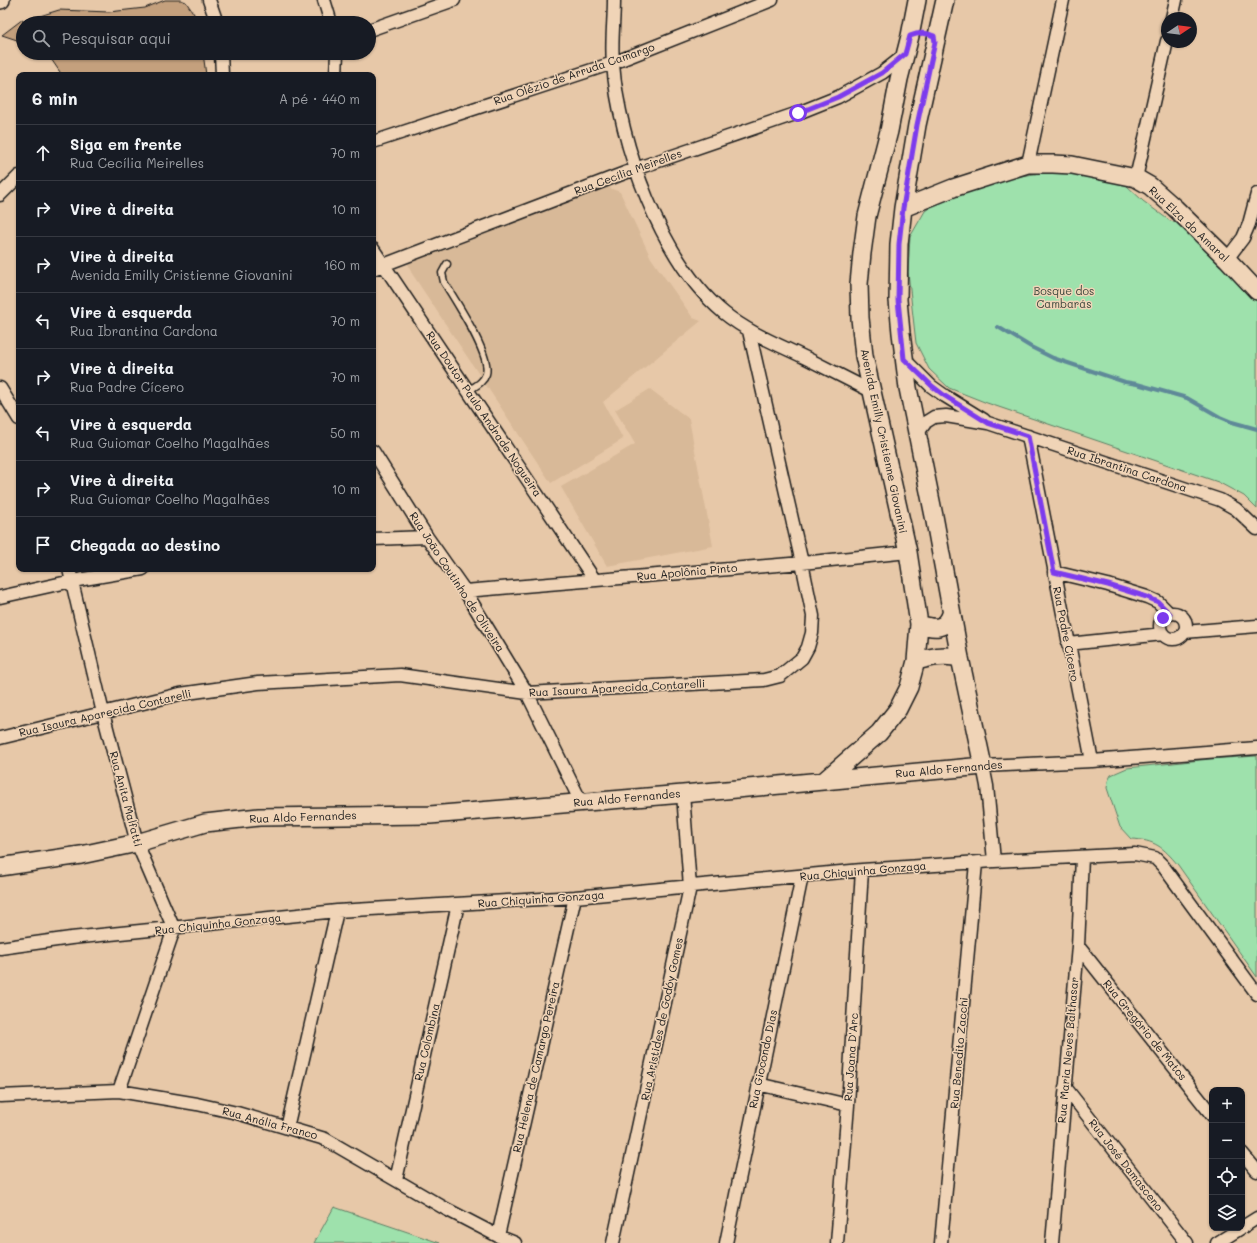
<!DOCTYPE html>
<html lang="pt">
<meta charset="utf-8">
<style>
:root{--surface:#171b24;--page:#20242c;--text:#f1f3f6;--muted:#9ea1a6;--line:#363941}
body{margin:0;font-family:Mali,sans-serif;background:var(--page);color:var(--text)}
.controls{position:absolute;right:12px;bottom:12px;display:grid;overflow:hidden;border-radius:8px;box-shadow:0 1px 3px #0004}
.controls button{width:36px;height:36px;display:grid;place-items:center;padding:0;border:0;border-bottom:1px solid var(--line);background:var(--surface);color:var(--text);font:20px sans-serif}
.compass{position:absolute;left:1161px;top:12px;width:36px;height:36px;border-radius:50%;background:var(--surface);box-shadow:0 1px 3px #0004;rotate:77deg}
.stop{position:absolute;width:12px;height:12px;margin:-9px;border:3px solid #7c3aed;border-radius:50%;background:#fff}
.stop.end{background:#7c3aed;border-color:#fff;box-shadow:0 1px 4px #0008}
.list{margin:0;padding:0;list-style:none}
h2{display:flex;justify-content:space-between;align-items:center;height:52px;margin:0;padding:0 16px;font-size:17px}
h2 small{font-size:13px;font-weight:400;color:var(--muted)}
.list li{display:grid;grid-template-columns:26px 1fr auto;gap:12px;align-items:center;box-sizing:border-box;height:56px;padding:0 16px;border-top:1px solid var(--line)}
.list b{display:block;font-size:15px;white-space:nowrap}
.list p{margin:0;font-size:13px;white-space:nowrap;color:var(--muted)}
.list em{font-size:13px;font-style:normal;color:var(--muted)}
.icon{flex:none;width:22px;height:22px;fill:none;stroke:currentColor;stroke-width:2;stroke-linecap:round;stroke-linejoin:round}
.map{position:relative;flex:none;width:1257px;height:1243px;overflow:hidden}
.search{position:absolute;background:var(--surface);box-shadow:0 1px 3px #0004;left:16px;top:16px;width:360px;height:44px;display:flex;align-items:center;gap:10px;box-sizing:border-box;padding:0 14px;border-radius:22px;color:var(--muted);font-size:15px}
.panel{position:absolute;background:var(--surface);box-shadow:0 1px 3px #0004;left:16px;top:72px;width:360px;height:500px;border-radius:8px}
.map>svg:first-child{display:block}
</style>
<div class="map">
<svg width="1257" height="1243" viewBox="0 0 1257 1243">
<rect width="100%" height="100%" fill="#e7c8a8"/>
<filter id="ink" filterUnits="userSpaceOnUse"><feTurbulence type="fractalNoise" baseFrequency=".025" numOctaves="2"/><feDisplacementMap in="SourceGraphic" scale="8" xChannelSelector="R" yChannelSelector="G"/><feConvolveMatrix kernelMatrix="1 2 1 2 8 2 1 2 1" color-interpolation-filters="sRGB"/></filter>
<g filter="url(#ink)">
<path fill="#d8b998" d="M 607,187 L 620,192 L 651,258 L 693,318 L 701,321 L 603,402 L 623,439 L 551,483 L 411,272 L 407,260 L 591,188 Z
M 650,389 L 689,419 L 713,546 L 607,566 L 561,487 L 635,444 L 615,410 Z"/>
<path fill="#9ee1ac" stroke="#5d7e64" d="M 1049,172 L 1083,172 L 1125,184 L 1143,201 L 1170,221 L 1179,223 L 1249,295 L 1257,301 L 1257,509 L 1244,496 L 1218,482 L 987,403 L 949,388 L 929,369 L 916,343 L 908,272 L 910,237 L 925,211 L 938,202 L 1013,177 Z
M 1257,756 L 1257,977 L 1178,865 C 1163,847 1155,840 1131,839 L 1120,827 L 1107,788 L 1108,781 L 1111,775 L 1127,768 L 1210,759 Z
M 334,1207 L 440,1243 L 314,1243 Z"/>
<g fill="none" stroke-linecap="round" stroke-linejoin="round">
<path stroke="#5e8998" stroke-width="4" d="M 998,327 L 1031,347 L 1053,358 L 1125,382 L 1137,384 L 1187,398 L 1220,417 L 1232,422 L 1257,429"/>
</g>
<path fill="#c4a07d" stroke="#1c1c1c" d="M 165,0 L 181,0 L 186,2 L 194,14 L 196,23 L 27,23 L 27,20 L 59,10 L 109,12 L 145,8 Z
M 23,19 L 23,42 L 2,35 Z
M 47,53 L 203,53 L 206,75 L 62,75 Z"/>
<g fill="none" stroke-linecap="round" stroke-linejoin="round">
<defs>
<path id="lane" d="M 447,264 L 442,273 L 444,282 C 455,300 492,356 486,374 C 483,383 475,386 468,391"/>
<path id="street" d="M 209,0 L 217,23
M 324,0 L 331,23
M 614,0 C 614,21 611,43 613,64 C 619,143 661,261 724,313 C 749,333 777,344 806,358 C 828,369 849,380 871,391
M 1172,18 L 1176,0
M 369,30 L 454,0
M 221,53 L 222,75
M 336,75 L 337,53
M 373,142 L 613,63 L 772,0
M 1028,164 L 1063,0
M 1136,178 L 1167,41
M 0,195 L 19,176
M 373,249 L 594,579
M 1227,259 L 1243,238 L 1249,224 L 1257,194
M 373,269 L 635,169 L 798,113 L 838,97 L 882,73 L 905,55
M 904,359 L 931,386 L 945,396 L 984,420
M 0,388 L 19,419
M 917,434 L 926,422 L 934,417 L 946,416 L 988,423 L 1220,500 L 1236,509 L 1257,529
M 1028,436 L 1092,761
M 373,451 L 427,537 L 465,591 L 527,693 L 581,802
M 373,539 L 427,537
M 69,569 L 103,713 L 137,843 L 174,929 L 119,1091
M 1054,572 L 1108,585 L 1147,597 L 1158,602 L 1170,614
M 465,591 L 802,563 L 908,552
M 0,597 L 72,581 L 143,569
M1160 626a13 13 0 1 1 26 0a13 13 0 1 1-26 0Z
M 1184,632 L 1257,626
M 1068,644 L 1163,634
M 0,738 L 180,694 L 258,683 L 400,675 L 527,693 L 764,680 L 780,676 L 802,658 L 808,647 L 812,633 L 813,616 L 802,563 L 749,331
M 994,861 L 987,786 L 983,766 L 1092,761 L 1257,748
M 1078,946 L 1212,1115
M 0,948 L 71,938 L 337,911 L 575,897 L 862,870 L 994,861 L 1135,854 L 1155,858 L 1163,866 L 1257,994
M 758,1084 L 848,1105
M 1065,1087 L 1187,1243
M 0,1096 L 119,1091 L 197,1104 L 237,1113 L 325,1139 L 446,1209 L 498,1236 L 515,1243
M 287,1128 L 337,911
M 1242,1153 L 1257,1171
M 396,1180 L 458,904
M 498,1236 L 575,897
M 613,1243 L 690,887 L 683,794
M 726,1243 L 802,876
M 837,1243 L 848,1105 L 862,870
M 941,1243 L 976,863
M 1052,1243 L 1078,946 L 1082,857
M 1217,1243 L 1257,1218"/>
<path id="secondary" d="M 0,0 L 1,0
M 903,208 L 953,188 L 1028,164 L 1053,164 L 1072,165 L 1136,178 L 1150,186 L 1175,208 L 1227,259 L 1257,291
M 919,624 C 934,629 946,630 951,614
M 916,661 C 931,657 944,654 960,658
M 825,780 L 879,733 L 898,709 L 909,687 L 916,661 L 919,624 L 908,552 L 864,356 L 860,318 L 859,284 L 862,253 L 867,216 L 889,131 L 899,79 L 910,36 L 917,0
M 0,867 L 81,855 L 137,843 L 205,823 L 259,817 L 430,815 L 683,794 L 983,766 L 960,658 L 934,516 L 908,388 L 901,333 L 898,300 L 899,244 L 903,208 L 917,125 L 945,0"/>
</defs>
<use href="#lane" stroke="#1c1c1c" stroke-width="9"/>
<use href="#street" stroke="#1c1c1c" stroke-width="15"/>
<use href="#secondary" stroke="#1c1c1c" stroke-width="20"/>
<use href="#lane" stroke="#f0d4b7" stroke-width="6"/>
<use href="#street" stroke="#f0d4b7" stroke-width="12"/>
<use href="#secondary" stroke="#f0d4b7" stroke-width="17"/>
</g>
</g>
<g fill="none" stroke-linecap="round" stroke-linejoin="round" filter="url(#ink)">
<path stroke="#7c3aed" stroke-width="5" d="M 798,113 L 838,97 L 882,73 L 905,54 L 910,36 C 919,32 926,32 934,36 L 935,42 L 917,125 L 903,208 L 899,244 L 898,300 L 904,359 L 932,386 L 945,396 L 988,423 L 1028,436 L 1054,572 L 1108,585 L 1147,597 L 1158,602 L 1170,614 L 1163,618"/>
</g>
<g text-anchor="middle" stroke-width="3" stroke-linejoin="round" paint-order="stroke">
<g font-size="11" fill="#1c1c1c" stroke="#f0d4b7">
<text transform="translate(574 74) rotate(-19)" y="4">Rua Olézio de Arruda Camargo</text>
<text transform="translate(628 172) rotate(-20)" y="4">Rua Cecília Meirelles</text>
<text transform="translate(1189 224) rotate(43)" y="4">Rua Elza do Amaral</text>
<text transform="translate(484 414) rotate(56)" y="4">Rua Doutor Paulo Andrade Nogueira</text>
<text transform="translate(884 441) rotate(78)" y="4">Avenida Emilly Cristienne Giovanini</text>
<text transform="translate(1127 469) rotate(18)" y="4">Rua Ibrantina Cardona</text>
<text transform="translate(687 572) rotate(-5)" y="4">Rua Apolônia Pinto</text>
<text transform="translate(457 582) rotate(57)" y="4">Rua João Coutinho de Oliveira</text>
<text transform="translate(1066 634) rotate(79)" y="4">Rua Padre Cícero</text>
<text transform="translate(617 688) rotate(-3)" y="4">Rua Isaura Aparecida Contarelli</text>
<text transform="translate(105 713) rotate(-13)" y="4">Rua Isaura Aparecida Contarelli</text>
<text transform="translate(949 769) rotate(-5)" y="4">Rua Aldo Fernandes</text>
<text transform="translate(627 798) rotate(-5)" y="4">Rua Aldo Fernandes</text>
<text transform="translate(126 799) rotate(75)" y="4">Rua Anita Malfatti</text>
<text transform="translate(303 817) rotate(-2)" y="4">Rua Aldo Fernandes</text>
<text transform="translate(863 871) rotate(-5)" y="4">Rua Chiquinha Gonzaga</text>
<text transform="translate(541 899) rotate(-4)" y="4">Rua Chiquinha Gonzaga</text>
<text transform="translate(218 924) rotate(-6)" y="4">Rua Chiquinha Gonzaga</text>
<text transform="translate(662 1019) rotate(-78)" y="4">Rua Aristides de Godóy Gomes</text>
<text transform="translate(1145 1030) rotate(51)" y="4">Rua Gregório de Matos</text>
<text transform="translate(427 1042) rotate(-77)" y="4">Rua Colombina</text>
<text transform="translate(1068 1050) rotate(-85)" y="4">Rua Maria Neves Balthasar</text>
<text transform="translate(959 1053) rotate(-85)" y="4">Rua Benedito Zacchi</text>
<text transform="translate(851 1057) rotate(-86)" y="4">Rua Joana D'Arc</text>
<text transform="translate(763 1059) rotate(-78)" y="4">Rua Giocondo Dias</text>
<text transform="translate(536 1067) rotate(-77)" y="4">Rua Helena de Camargo Pereira</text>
<text transform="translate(270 1123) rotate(15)" y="4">Rua Anália Franco</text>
<text transform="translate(1126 1165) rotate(52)" y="4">Rua José Damasceno</text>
</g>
<g font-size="11" fill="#364339" stroke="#f0d4b7">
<text x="1064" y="295">Bosque dos<tspan x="1064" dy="13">Cambarás</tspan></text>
</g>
</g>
</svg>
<div class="controls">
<button>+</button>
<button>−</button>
<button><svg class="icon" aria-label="locate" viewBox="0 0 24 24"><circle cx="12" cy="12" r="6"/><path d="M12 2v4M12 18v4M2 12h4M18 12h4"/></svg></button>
<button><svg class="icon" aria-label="layers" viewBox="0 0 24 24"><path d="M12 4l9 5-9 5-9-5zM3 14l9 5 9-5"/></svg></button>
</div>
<svg class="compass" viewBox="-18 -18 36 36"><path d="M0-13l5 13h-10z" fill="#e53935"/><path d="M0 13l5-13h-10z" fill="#9ea1a6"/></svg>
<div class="stop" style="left:798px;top:113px"></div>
<div class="stop end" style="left:1163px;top:618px"></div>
<div class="search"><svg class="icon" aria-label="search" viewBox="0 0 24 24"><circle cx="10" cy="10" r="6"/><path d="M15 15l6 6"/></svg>Pesquisar aqui</div>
<section class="panel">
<h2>6 min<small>A pé · 440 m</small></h2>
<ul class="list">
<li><svg class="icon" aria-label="ahead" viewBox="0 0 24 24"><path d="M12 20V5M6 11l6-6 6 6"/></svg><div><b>Siga em frente</b><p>Rua Cecília Meirelles</p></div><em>70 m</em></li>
<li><svg class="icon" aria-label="right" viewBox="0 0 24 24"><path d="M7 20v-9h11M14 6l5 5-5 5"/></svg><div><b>Vire à direita</b></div><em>10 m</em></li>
<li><svg class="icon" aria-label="right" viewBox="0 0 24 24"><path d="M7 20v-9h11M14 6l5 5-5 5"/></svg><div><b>Vire à direita</b><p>Avenida Emilly Cristienne Giovanini</p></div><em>160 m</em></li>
<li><svg class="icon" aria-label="left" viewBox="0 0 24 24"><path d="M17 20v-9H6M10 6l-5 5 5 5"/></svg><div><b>Vire à esquerda</b><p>Rua Ibrantina Cardona</p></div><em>70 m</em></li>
<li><svg class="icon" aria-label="right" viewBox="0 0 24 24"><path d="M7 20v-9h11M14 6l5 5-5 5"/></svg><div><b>Vire à direita</b><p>Rua Padre Cícero</p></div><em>70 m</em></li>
<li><svg class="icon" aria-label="left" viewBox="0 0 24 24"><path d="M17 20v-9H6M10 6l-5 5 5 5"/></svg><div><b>Vire à esquerda</b><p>Rua Guiomar Coelho Magalhães</p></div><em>50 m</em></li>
<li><svg class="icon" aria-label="right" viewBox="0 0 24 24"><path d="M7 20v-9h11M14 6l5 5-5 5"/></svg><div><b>Vire à direita</b><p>Rua Guiomar Coelho Magalhães</p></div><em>10 m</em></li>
<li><svg class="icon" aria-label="arrive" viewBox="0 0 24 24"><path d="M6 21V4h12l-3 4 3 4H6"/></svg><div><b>Chegada ao destino</b></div></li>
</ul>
</section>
</div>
